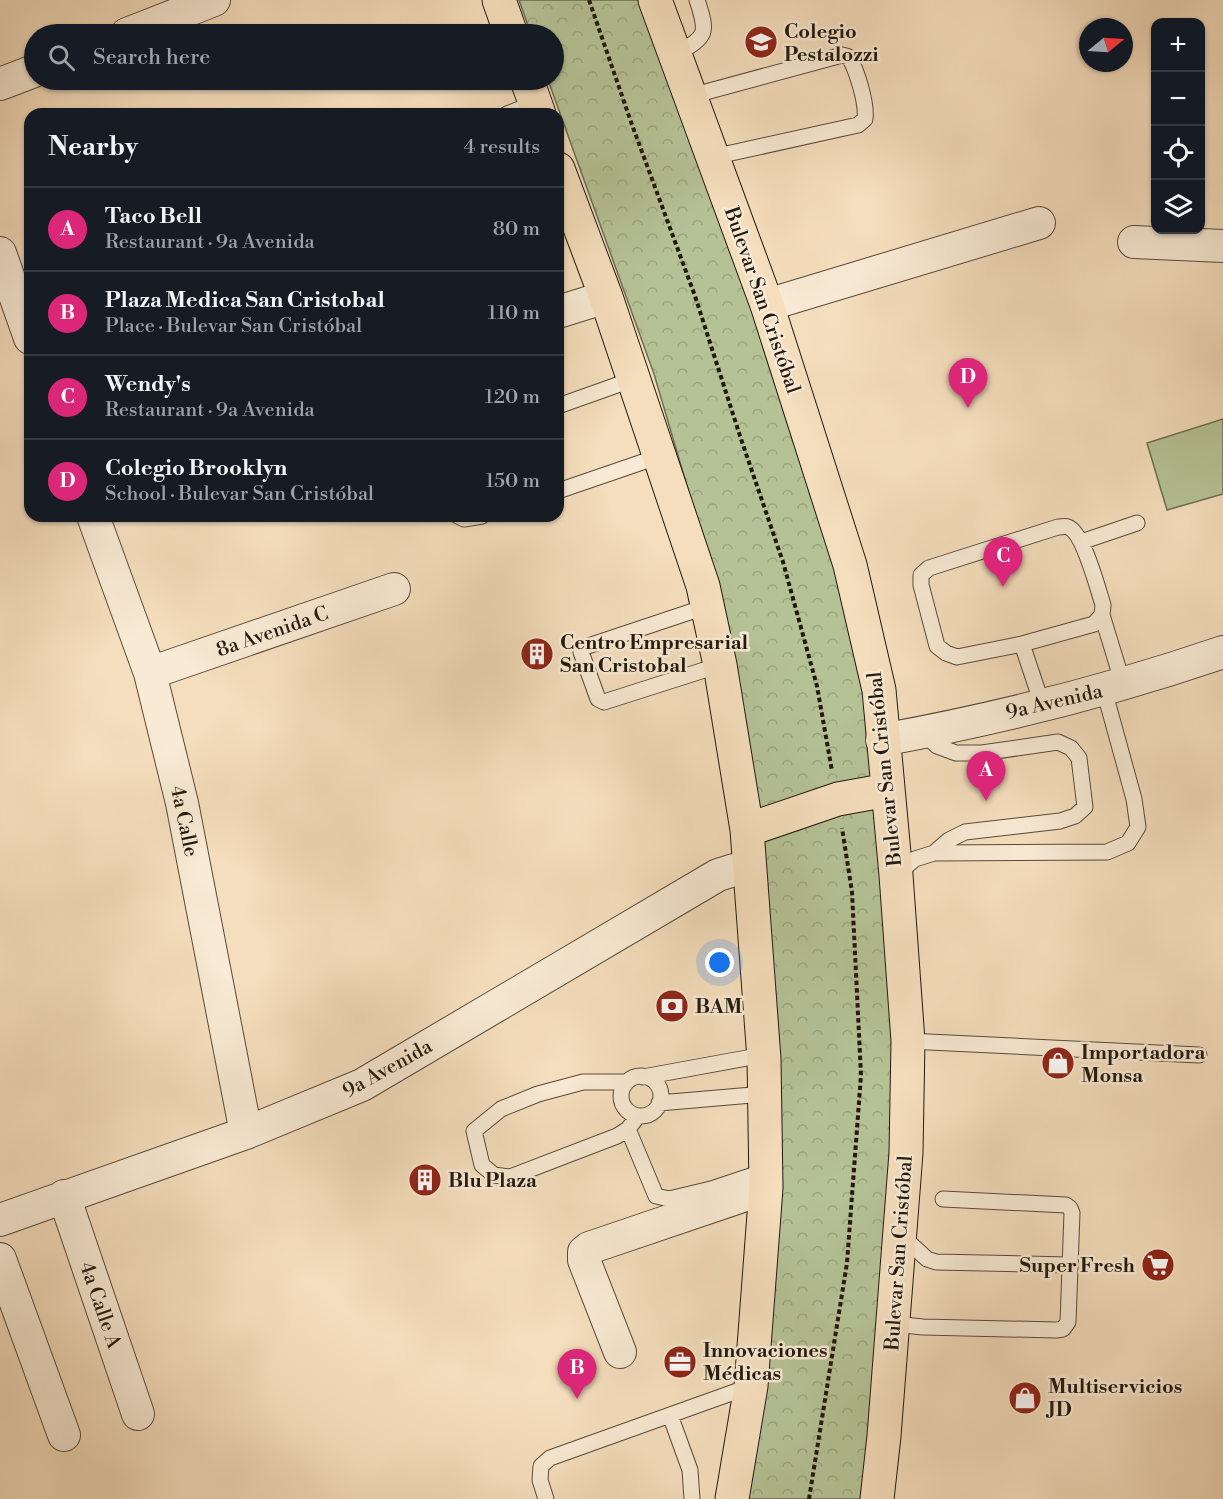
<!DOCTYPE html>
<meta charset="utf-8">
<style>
:root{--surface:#171b24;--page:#242831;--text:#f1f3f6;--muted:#9ea1a6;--line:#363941;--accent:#db2777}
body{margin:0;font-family:"Libre Bodoni",serif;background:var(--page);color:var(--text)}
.controls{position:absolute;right:18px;top:18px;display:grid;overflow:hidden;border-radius:12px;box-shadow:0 2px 4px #0004}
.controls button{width:54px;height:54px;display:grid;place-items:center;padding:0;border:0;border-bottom:2px solid var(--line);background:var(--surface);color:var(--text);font:30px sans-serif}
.compass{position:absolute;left:1079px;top:18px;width:54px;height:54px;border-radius:50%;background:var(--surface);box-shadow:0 2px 4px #0004;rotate:72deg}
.you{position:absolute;left:720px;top:963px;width:21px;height:21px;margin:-15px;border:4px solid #fff;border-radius:50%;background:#1a73e8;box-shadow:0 0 0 9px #1a73e833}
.badge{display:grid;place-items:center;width:39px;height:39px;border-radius:50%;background:var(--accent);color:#fff;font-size:20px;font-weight:700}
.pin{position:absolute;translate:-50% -50px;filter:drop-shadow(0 2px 3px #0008)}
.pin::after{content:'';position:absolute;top:32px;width:21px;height:18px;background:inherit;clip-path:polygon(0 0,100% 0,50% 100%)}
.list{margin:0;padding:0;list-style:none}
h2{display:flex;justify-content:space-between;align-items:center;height:78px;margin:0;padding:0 24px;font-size:26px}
h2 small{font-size:20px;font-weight:400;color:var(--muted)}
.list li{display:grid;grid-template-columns:39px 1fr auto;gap:18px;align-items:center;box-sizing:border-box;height:84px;padding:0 24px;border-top:2px solid var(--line)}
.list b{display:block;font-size:22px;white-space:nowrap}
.list p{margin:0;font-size:20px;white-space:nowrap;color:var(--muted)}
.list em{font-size:20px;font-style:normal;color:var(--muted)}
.icon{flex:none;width:33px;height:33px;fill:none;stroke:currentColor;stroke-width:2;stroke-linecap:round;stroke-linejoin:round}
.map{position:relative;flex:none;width:1223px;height:1499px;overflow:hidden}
.search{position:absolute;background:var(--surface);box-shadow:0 2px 4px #0004;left:24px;top:24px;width:540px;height:66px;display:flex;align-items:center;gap:15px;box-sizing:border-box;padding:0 21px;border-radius:33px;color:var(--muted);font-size:22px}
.panel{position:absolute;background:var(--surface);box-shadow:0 2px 4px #0004;left:24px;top:108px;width:540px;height:414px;border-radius:18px}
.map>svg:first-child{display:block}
</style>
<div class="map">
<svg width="1223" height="1499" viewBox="0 0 1223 1499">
<defs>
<pattern id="park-crowns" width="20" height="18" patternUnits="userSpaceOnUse" patternTransform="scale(1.5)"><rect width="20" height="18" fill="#b5c296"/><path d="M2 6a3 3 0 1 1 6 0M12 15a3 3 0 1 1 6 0" fill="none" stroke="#9ba680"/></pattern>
</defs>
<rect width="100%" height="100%" fill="#f5debd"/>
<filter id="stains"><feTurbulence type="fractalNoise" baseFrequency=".00333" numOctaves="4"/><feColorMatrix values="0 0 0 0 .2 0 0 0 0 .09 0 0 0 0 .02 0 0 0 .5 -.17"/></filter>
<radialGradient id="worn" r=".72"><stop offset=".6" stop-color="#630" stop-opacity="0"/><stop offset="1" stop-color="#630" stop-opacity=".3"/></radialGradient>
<path fill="url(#park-crowns)" stroke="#6c6e52" stroke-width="1.5" d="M 519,0 L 642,0 L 759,310 L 846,593 L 880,782 L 755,817 L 710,564 L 654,374 L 548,80 L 554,80 L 554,34 L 531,34 Z
M 880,802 L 898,1124 L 865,1499 L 744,1499 L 757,836 Z"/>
<path fill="#b5c296" stroke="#6c6e52" stroke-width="1.5" d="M 1223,419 L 1223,494 L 1167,510 L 1147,443 Z"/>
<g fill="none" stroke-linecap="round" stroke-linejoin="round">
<defs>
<path id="service" d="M 675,55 C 706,36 709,36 697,0
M 691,96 L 842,55 L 849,57 C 857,71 867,103 865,119 L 858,125 L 713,157
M 507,114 L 535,103
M 558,406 L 634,379
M 558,491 L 660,456
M 458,516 L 464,519 L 482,516
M 1058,527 C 1061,527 1065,526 1068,527 C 1083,532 1098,589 1103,605 L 1102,615 L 1094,624 L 1022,644 L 957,657 L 946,653 L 937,646 L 921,585 L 921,575 L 929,568 Z
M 1081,542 L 1137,523
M 708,606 L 582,648 L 581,652 L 598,699 L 604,702 L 720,665
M 1102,615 L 1123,684
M 1022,644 L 1042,704
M 923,733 L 937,746 L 956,753 L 982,753 L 1058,742 L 1071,748 L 1079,758 L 1085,807 L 1075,816 L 1060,821 L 965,832 L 949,840 L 934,853
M 896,875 L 915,859 L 934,853 L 1107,852 L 1128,843 L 1138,827 L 1134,799 L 1104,690
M 908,1041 L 1199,1055
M621 1096a20 20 0 1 1 40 0a20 20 0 1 1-40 0Z
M 643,1077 L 763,1055
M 626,1082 L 583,1082 L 538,1094 L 501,1109 L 474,1131 L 482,1165 L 494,1175 L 510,1177 L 617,1136 L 628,1129 L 638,1116
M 659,1103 L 764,1094
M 628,1129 L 656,1196 L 669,1199 L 711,1189 L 765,1171
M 902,1236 L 927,1259 L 936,1262 L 1069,1265
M 893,1324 L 923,1327 L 1056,1330 L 1063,1329 L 1068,1322 L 1072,1213 L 1070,1208 L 1066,1205 L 943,1199
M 670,1415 L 690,1470 L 692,1499
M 546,1499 L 540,1480 L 541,1466 L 550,1458 L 751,1386"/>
<path id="minor" d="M 127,34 L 214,0
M 0,84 L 34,71
M 1134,242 L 1223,246
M 0,253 L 30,338
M 767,305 L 1039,223
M 558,312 L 606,297
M 93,516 L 150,673 L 182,803 L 246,1133
M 150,673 L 394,589
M 882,740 C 997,719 1112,690 1223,652
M 64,1196 L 138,1414
M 0,1220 L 246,1133 L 362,1085 L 718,875 L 734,870 L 750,871
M 0,1259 L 64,1435
M 620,1352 L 584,1260 L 584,1252 L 589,1248 L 766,1188"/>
<path id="primary" d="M 499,0 L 511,34
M 655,0 L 767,305 L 850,565 L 879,690 L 896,875 L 908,1041 L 906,1153 L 884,1436 L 877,1499
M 527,80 L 539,114
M 558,169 L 606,297 L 703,586 L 720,665 L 747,830 L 764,1059 L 766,1188 L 751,1386 L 732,1499
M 747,830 L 838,799 L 888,790"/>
</defs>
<use href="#service" stroke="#574a3a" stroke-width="17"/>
<use href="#minor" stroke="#574a3a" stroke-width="34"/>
<use href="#primary" stroke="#22190e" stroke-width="35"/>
<path stroke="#22190e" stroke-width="4" stroke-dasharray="4.5 3" stroke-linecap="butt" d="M 589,0 L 631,122 L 695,296 L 740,436 L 783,562 L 817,686 L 832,771
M 809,1499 L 847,1263 L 861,1075 L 852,892 L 842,828"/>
<use href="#service" stroke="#f8ead4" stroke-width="15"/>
<use href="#minor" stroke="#f8ead4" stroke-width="32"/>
<use href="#primary" stroke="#f5debd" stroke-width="33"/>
</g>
<defs>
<symbol id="school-disc" viewBox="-11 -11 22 22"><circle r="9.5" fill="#8f2418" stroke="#f8ead4"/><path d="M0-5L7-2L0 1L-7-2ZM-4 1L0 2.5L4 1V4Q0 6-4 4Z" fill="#fff"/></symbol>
<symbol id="building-disc" viewBox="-11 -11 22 22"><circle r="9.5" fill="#8f2418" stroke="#f8ead4"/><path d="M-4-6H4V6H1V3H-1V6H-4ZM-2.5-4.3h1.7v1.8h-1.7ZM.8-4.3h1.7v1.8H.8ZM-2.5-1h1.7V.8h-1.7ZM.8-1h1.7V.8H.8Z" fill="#fff"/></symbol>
<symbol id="bank-disc" viewBox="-11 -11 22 22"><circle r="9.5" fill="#8f2418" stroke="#f8ead4"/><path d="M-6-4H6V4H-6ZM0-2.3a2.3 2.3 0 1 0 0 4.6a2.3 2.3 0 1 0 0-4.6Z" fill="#fff"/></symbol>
<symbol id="shop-disc" viewBox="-11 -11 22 22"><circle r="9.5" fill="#8f2418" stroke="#f8ead4"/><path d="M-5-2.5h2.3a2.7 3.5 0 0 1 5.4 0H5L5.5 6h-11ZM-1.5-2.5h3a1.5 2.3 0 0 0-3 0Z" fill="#fff"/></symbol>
<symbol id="supermarket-disc" viewBox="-11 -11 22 22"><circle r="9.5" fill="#8f2418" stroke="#f8ead4"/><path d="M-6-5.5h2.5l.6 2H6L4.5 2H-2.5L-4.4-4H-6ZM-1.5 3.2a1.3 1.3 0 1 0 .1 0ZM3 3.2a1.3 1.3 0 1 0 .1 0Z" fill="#fff"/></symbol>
<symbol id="office-disc" viewBox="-11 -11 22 22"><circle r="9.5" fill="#8f2418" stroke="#f8ead4"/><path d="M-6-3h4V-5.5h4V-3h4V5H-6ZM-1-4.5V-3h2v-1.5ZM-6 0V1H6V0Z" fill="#fff"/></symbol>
</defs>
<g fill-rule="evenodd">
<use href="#school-disc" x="742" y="23" width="38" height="38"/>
<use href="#building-disc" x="518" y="635" width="38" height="38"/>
<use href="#bank-disc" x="653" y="987" width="38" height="38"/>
<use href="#shop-disc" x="1039" y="1044" width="38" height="38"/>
<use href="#building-disc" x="406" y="1161" width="38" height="38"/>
<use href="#supermarket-disc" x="1139" y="1246" width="38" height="38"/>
<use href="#office-disc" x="661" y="1343" width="38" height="38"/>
<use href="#shop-disc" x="1006" y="1379" width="38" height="38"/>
</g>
<g text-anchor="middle" stroke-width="5" stroke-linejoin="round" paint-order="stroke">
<g font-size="20" font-weight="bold" fill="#22190e" stroke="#f8ead4" text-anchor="start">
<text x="784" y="38">Colegio<tspan x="784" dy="23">Pestalozzi</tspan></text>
<text x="560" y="649">Centro Empresarial<tspan x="560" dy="23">San Cristobal</tspan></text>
<text x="695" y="1013">BAM</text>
<text x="1081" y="1059">Importadora<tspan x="1081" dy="23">Monsa</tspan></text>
<text x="448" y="1187">Blu Plaza</text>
<text x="1135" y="1272" text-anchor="end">Super Fresh</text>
<text x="703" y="1357">Innovaciones<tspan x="703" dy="23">Médicas</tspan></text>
<text x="1048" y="1393">Multiservicios<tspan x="1048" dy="23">JD</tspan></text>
</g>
<g font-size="20" fill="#22190e" stroke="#f8ead4">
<text transform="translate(763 300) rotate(71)" y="7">Bulevar San Cristóbal</text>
<text transform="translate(272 631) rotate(-19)" y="7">8a Avenida C</text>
<text transform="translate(1054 701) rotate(-13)" y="7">9a Avenida</text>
<text transform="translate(884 769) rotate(-96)" y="7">Bulevar San Cristóbal</text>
<text transform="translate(185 821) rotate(78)" y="7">4a Calle</text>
<text transform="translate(387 1068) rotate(-29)" y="7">9a Avenida</text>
<text transform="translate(898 1253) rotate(-86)" y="7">Bulevar San Cristóbal</text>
<text transform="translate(101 1305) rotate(71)" y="7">4a Calle A</text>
</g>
</g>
<rect width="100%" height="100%" filter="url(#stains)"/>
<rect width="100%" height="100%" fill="url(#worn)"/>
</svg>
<div class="controls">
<button>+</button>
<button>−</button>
<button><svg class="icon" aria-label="locate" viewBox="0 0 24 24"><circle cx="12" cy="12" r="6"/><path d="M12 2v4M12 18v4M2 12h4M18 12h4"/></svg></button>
<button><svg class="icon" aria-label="layers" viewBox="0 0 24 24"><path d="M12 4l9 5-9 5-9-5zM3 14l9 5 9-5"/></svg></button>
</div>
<svg class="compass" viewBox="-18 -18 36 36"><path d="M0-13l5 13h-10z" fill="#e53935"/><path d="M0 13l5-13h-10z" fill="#9ea1a6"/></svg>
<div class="you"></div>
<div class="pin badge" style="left:986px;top:801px">A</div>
<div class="pin badge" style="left:577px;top:1399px">B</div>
<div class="pin badge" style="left:1003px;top:587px">C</div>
<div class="pin badge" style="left:968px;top:408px">D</div>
<div class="search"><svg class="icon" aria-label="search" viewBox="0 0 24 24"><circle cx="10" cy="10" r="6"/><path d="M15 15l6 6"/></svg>Search here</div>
<section class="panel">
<h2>Nearby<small>4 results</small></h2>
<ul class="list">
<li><span class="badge">A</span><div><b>Taco Bell</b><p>Restaurant · 9a Avenida</p></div><em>80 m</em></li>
<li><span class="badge">B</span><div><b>Plaza Medica San Cristobal</b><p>Place · Bulevar San Cristóbal</p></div><em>110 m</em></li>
<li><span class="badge">C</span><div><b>Wendy's</b><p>Restaurant · 9a Avenida</p></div><em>120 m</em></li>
<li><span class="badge">D</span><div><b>Colegio Brooklyn</b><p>School · Bulevar San Cristóbal</p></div><em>150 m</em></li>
</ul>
</section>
</div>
